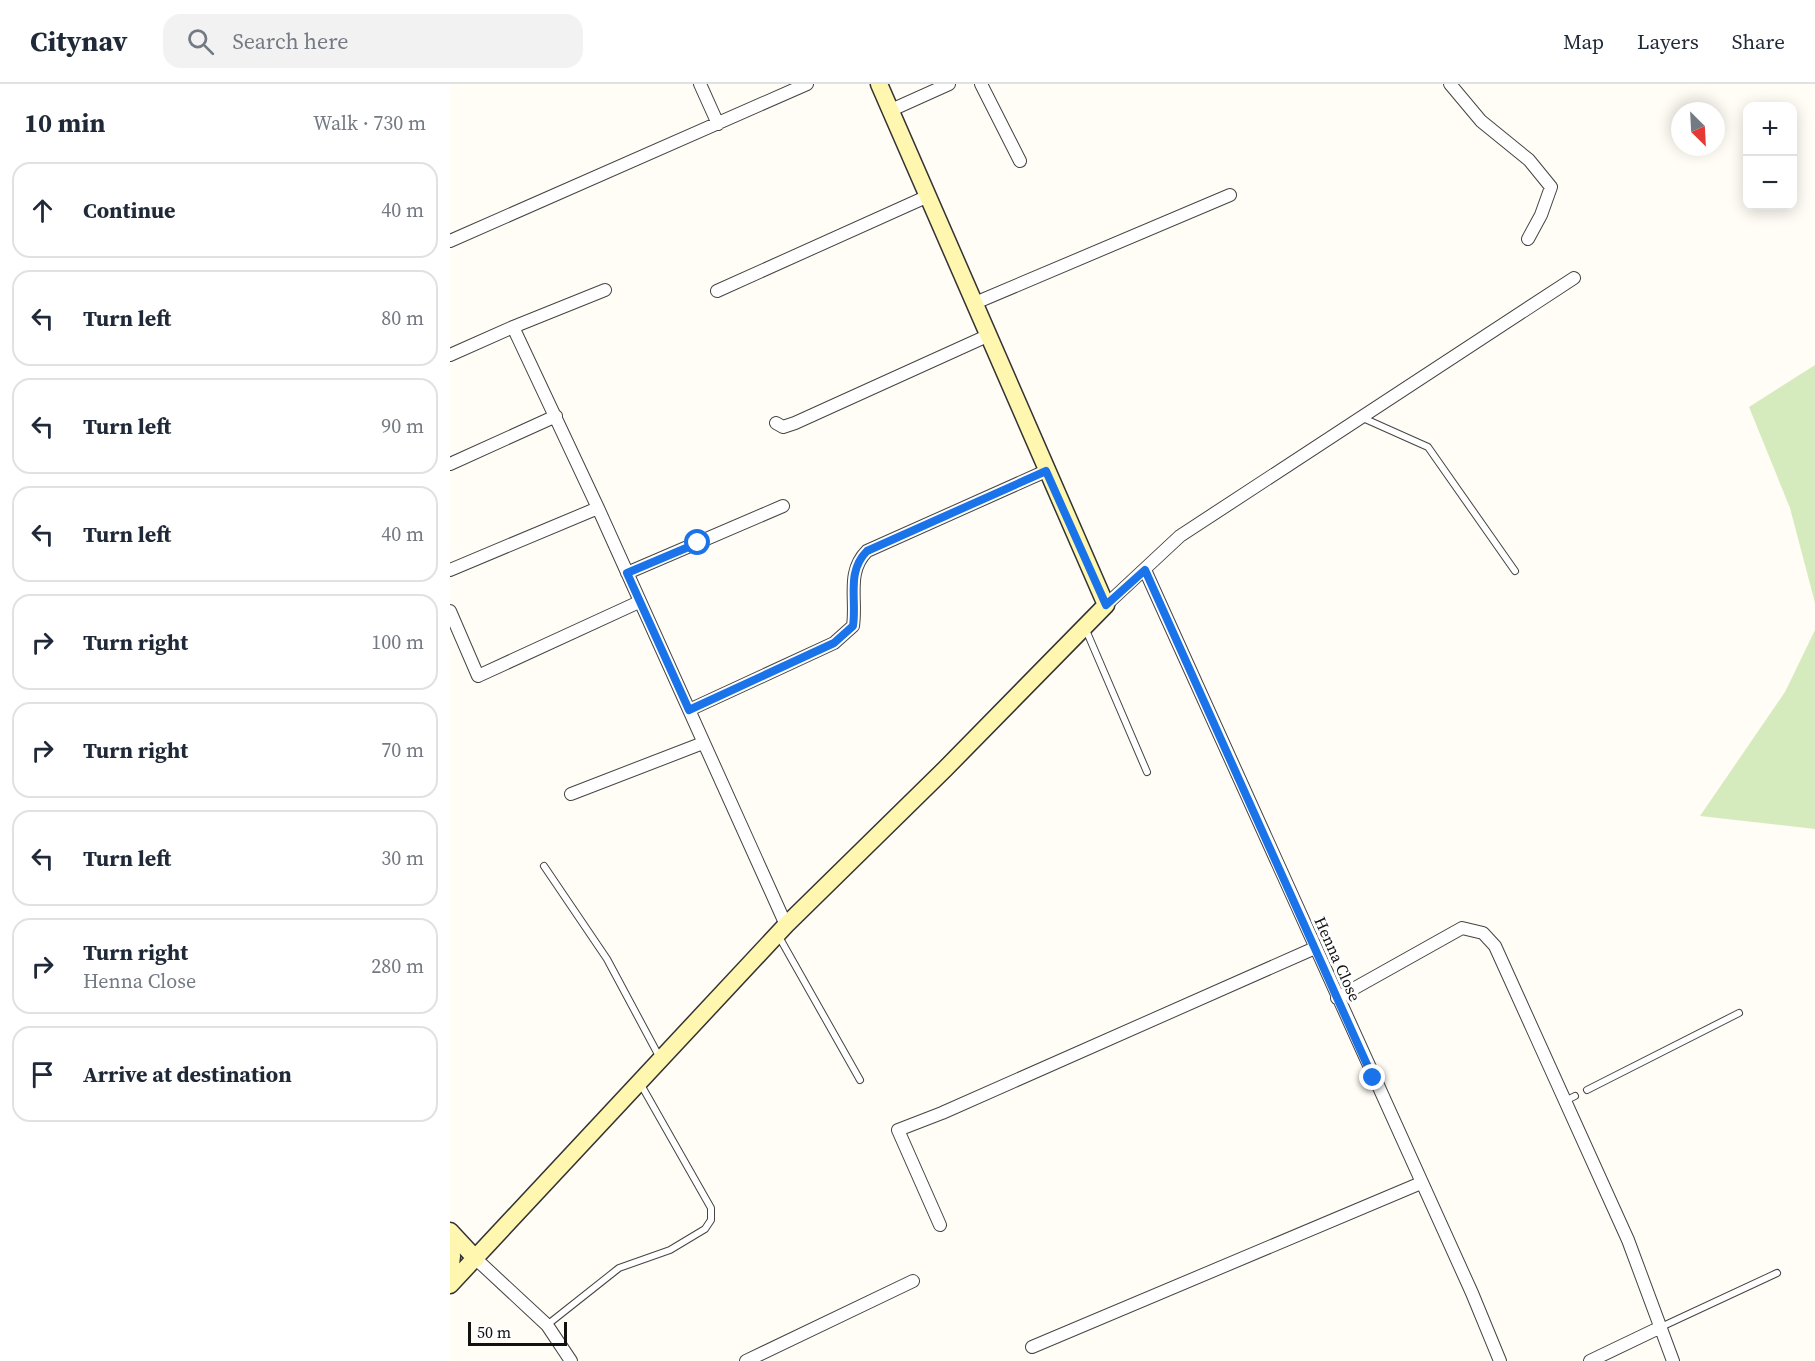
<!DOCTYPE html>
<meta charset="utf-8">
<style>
:root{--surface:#fff;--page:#f2f2f3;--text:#1f2937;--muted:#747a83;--line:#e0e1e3}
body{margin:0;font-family:"Source Serif 4",serif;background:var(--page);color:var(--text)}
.controls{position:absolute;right:18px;top:18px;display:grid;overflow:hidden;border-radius:12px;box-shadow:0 3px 15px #0003}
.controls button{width:54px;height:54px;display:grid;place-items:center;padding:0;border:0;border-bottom:2px solid var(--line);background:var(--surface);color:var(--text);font:30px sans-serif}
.compass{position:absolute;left:1221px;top:18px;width:54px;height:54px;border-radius:50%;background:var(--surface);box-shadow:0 3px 15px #0003;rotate:156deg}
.scale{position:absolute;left:18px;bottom:15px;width:99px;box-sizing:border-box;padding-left:6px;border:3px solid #111;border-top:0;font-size:16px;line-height:21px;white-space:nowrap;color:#111;-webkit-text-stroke:4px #fff;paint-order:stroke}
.stop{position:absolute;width:18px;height:18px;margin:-14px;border:4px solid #1a73e8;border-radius:50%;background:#fff}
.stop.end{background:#1a73e8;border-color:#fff;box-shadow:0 2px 6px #0008}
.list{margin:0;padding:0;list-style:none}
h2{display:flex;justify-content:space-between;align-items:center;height:78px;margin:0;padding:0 24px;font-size:26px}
h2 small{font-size:20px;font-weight:400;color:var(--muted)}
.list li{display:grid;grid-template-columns:39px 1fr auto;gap:18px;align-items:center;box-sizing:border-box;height:96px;margin:0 12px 12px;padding:0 12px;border:2px solid var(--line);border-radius:18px}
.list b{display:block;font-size:22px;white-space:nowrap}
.list p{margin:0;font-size:20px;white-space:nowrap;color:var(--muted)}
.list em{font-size:20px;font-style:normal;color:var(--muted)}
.icon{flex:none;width:33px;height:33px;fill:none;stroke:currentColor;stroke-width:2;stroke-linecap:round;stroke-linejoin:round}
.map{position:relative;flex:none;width:1365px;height:1277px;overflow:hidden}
header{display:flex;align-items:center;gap:36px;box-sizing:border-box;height:84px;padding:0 30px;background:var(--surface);border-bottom:2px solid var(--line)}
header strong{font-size:28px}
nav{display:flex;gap:33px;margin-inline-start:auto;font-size:21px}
.search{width:420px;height:54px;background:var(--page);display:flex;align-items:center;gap:15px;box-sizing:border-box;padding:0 21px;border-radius:18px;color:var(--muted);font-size:22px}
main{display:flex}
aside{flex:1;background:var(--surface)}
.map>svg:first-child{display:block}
</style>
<header>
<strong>Citynav</strong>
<div class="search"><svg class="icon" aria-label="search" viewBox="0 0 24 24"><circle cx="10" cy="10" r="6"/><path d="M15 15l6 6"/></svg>Search here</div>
<nav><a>Map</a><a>Layers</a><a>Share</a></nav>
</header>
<main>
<aside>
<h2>10 min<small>Walk · 730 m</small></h2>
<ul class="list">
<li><svg class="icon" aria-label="ahead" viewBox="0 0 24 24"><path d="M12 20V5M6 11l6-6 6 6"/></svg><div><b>Continue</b></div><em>40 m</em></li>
<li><svg class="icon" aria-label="left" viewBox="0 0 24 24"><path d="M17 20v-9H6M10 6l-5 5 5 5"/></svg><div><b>Turn left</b></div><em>80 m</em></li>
<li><svg class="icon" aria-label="left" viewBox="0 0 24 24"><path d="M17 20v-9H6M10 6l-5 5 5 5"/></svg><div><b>Turn left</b></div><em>90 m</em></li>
<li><svg class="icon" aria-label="left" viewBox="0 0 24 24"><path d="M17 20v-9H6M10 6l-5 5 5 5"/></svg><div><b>Turn left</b></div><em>40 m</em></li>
<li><svg class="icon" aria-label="right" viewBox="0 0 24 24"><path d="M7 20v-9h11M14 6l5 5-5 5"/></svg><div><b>Turn right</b></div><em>100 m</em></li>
<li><svg class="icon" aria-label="right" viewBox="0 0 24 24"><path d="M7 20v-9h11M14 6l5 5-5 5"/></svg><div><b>Turn right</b></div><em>70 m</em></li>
<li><svg class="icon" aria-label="left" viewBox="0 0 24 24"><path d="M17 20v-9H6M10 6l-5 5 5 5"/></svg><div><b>Turn left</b></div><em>30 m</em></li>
<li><svg class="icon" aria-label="right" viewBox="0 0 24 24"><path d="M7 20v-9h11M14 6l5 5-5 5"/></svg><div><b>Turn right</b><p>Henna Close</p></div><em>280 m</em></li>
<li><svg class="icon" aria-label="arrive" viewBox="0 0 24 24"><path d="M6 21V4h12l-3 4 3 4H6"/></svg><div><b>Arrive at destination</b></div></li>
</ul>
</aside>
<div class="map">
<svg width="1365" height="1277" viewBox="0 0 1365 1277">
<rect width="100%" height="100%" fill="#fffdf5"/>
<path fill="#d5ebbd" d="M 1365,281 L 1365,519 L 1340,424 L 1299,323 Z
M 1365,546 L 1365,745 L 1250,732 L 1335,608 Z"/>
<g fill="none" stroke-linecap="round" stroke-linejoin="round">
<defs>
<path id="lane" d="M 913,334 L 978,363 L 1065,487
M 636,546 L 697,688
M 94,782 L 157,875 L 210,974
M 328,851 L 410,996
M 1137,1006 L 1289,929
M 1115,1017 L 1125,1012
M 97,1241 L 169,1184 L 220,1166 L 255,1145 L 261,1136 L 261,1124 L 190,999
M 1211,1243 L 1327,1189"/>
<path id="street" d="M 250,0 L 268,40
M 531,0 L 570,77
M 1000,0 L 1031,37 L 1079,76 L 1101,103 L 1091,131 L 1078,155
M 439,27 L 499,0
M 0,157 L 357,0
M 155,206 L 63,243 L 148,424 L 336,841
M 267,207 L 476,113
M 525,219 L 780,111
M 0,271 L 63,243
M 326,339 L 333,343 L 345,339 L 537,252
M 0,380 L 106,332
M 0,486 L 148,424
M 695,486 L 1022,1209 L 1050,1277
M 177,489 L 333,422
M 656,521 L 730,452 L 1124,194
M 0,527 L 28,592 L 189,518
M 239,626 L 384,559 L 403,542 C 407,515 396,488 417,467 L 596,387
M 121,710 L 253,659
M 887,914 L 1012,844 L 1033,849 L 1045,862 L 1178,1156 L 1223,1277
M 490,1141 L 448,1046 L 492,1029 L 865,864
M 26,1175 L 97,1241 L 121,1277
M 582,1263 L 971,1099
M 296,1277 L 463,1197
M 1140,1277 L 1211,1243"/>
<path id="secondary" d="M 0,1147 L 26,1175
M 0,1152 L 2,1172 L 0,1188
M 0,1201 L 336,841 L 495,685 L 656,521 L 429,0"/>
</defs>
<use href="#lane" stroke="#444" stroke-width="8"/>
<use href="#street" stroke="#444" stroke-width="14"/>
<use href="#secondary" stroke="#333" stroke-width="19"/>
<use href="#lane" stroke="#fff" stroke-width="6"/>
<use href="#street" stroke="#fff" stroke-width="12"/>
<use href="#secondary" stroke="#fff6b0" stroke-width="16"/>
</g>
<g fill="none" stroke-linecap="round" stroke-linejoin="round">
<path stroke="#1a73e8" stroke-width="8" d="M 248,459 L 177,489 L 239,626 L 384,559 L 403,542 C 407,515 396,488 417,467 L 596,387 L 656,521 L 695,486 L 923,994"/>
</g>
<g text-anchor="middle" stroke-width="6" stroke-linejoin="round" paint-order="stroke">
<g font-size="16" fill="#111" stroke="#fff">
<text transform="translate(888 875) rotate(66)" y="6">Henna Close</text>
</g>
</g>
</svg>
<div class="controls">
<button>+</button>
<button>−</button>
</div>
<svg class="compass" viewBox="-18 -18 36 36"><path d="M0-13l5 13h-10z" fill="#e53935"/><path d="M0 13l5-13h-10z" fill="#747a83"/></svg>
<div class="scale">50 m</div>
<div class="stop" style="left:248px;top:459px"></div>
<div class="stop end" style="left:923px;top:994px"></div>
</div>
</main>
